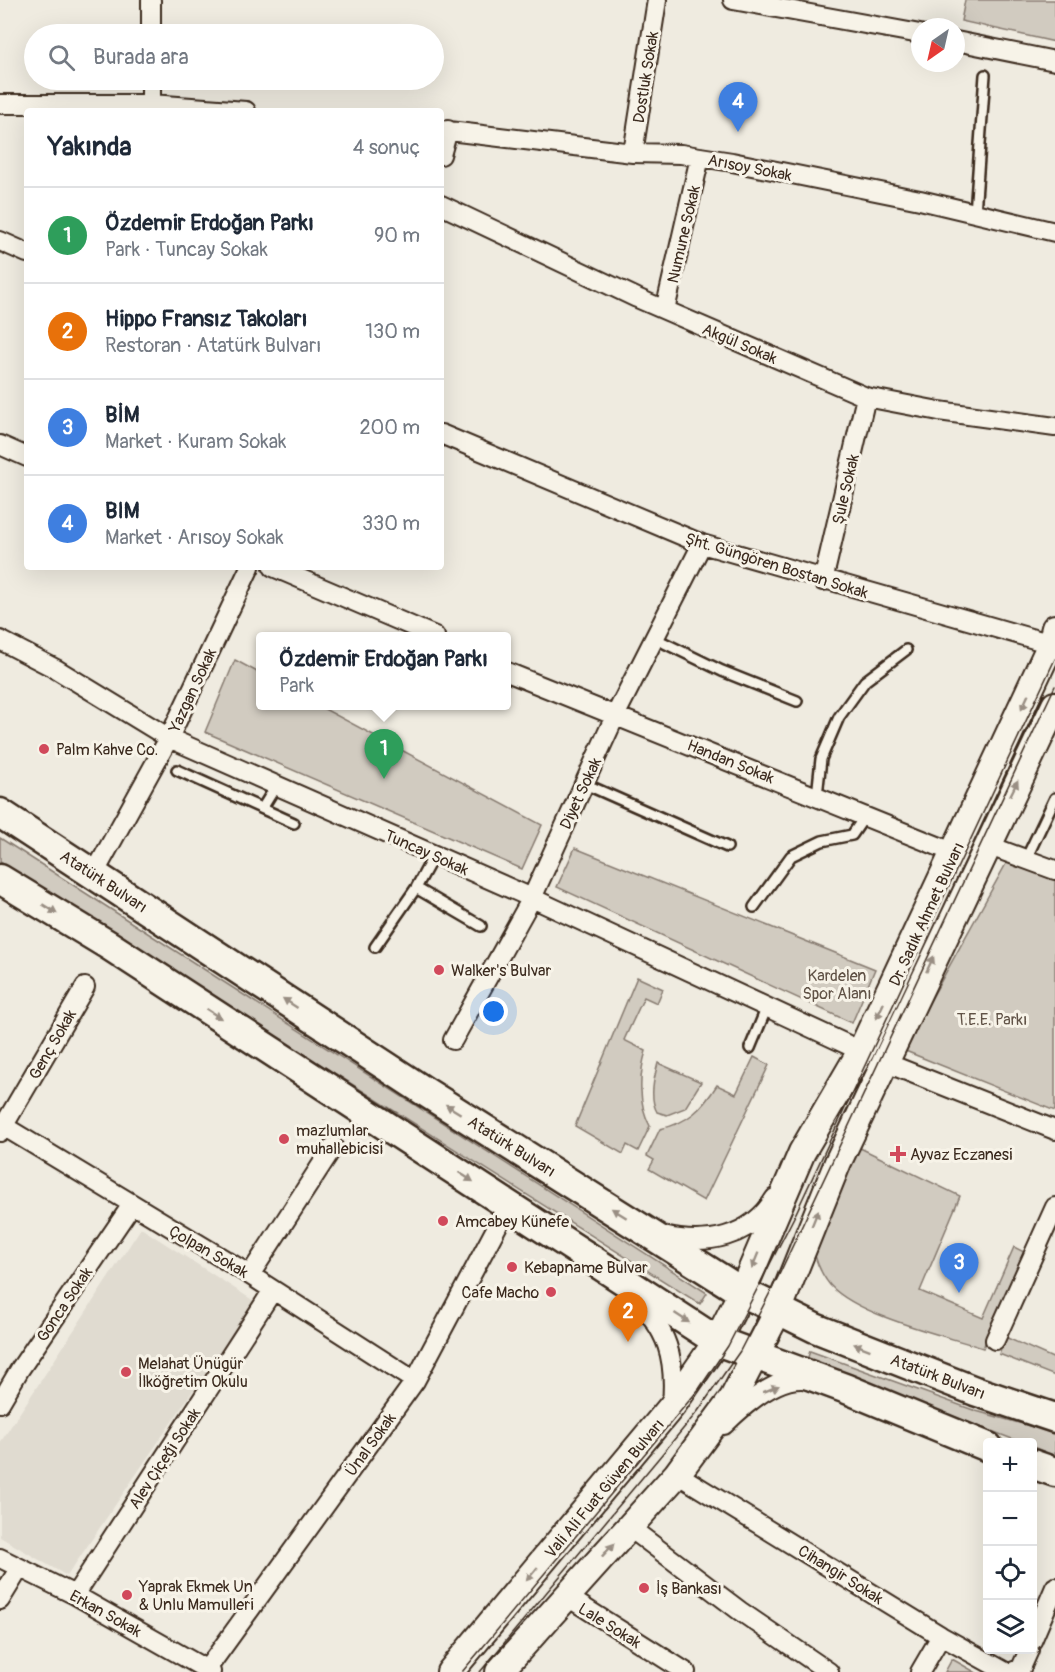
<!DOCTYPE html>
<html lang="tr">
<meta charset="utf-8">
<style>
:root{--surface:#fff;--page:#f6f6f7;--text:#1f2937;--muted:#747a83;--line:#e0e1e3;--accent:#ea580c}
body{margin:0;font-family:Pangolin,sans-serif;background:var(--page);color:var(--text)}
.controls{position:absolute;right:18px;bottom:18px;display:grid;overflow:hidden;border-radius:6px;box-shadow:0 6px 24px #0002}
.controls button{width:54px;height:54px;display:grid;place-items:center;padding:0;border:0;border-bottom:2px solid var(--line);background:var(--surface);color:var(--text);font:30px sans-serif}
.compass{position:absolute;left:911px;top:18px;width:54px;height:54px;border-radius:50%;background:var(--surface);box-shadow:0 6px 24px #0002;rotate:214deg}
.you{position:absolute;left:494px;top:1012px;width:21px;height:21px;margin:-15px;border:4px solid #fff;border-radius:50%;background:#1a73e8;box-shadow:0 0 0 9px #1a73e833}
.badge{display:grid;place-items:center;width:39px;height:39px;border-radius:50%;background:var(--accent);color:#fff;font-size:20px;font-weight:700}
.pin{position:absolute;translate:-50% -50px;filter:drop-shadow(0 2px 3px #0008)}
.pin::after{content:'';position:absolute;top:32px;width:21px;height:18px;background:inherit;clip-path:polygon(0 0,100% 0,50% 100%)}
.popup{position:absolute;left:256px;top:632px;width:255px;height:78px;box-sizing:border-box;display:grid;place-content:center;border-radius:6px;background:var(--surface);filter:drop-shadow(0 2px 4px #0005);font-size:20px;white-space:nowrap;color:var(--muted)}
.popup b{font-size:22px;color:var(--text)}
.popup::after{content:'';position:absolute;left:50%;top:100%;margin-left:-12px;border:12px solid transparent;border-top-color:var(--surface)}
.list{margin:0;padding:0;list-style:none}
h2{display:flex;justify-content:space-between;align-items:center;height:78px;margin:0;padding:0 24px;font-size:26px}
h2 small{font-size:20px;font-weight:400;color:var(--muted)}
.list li{display:grid;grid-template-columns:39px 1fr auto;gap:18px;align-items:center;box-sizing:border-box;height:96px;padding:0 24px;border-top:2px solid var(--line)}
.list b{display:block;font-size:22px;white-space:nowrap}
.list p{margin:0;font-size:20px;white-space:nowrap;color:var(--muted)}
.list em{font-size:20px;font-style:normal;color:var(--muted)}
.icon{flex:none;width:33px;height:33px;fill:none;stroke:currentColor;stroke-width:2;stroke-linecap:round;stroke-linejoin:round}
.map{position:relative;flex:none;width:1055px;height:1672px;overflow:hidden}
.search{position:absolute;background:var(--surface);box-shadow:0 6px 24px #0002;left:24px;top:24px;width:420px;height:66px;display:flex;align-items:center;gap:15px;box-sizing:border-box;padding:0 21px;border-radius:33px;color:var(--muted);font-size:22px}
.panel{position:absolute;background:var(--surface);box-shadow:0 6px 24px #0002;left:24px;top:108px;width:420px;height:462px;border-radius:6px}
.map>svg:first-child{display:block}
</style>
<div class="map">
<svg width="1055" height="1672" viewBox="0 0 1055 1672">
<rect width="100%" height="100%" fill="#efebe0"/>
<filter id="ink" filterUnits="userSpaceOnUse"><feTurbulence type="fractalNoise" baseFrequency=".0167" numOctaves="2"/><feDisplacementMap in="SourceGraphic" scale="12" xChannelSelector="R" yChannelSelector="G"/><feConvolveMatrix kernelMatrix="1 2 1 2 8 2 1 2 1" color-interpolation-filters="sRGB"/></filter>
<g filter="url(#ink)">
<path fill="#e0dbd0" d="M 141,1228 L 254,1301 L 67,1576 L 0,1537 L 0,1443 Z"/>
<path fill="#d1cbc0" stroke="#867a6f" stroke-width="1.5" d="M 965,0 L 1055,0 L 1055,42 L 961,21 Z
M 235,660 L 261,674 L 261,706 L 319,706 L 542,825 L 522,869 L 205,732 Z
M 0,838 L 707,1293 L 700,1304 L 0,862 Z
M 575,848 L 875,969 L 852,1023 L 557,887 Z
M 1007,862 L 1055,880 L 1055,1111 L 903,1050 Z
M 637,977 L 663,989 L 657,1003 L 644,997 L 624,1040 L 646,1051 C 639,1074 638,1104 650,1126 L 638,1151 L 627,1145 L 623,1154 L 575,1126 Z
M 754,1057 L 769,1065 L 704,1201 L 649,1169 L 654,1160 L 647,1156 L 660,1129 C 688,1123 702,1109 717,1085 L 736,1094 Z
M 658,1063 L 701,1082 L 685,1108 L 667,1115 L 657,1112 C 649,1098 654,1078 658,1063 Z
M 856,1146 L 960,1196 L 920,1291 L 983,1318 L 1014,1247 L 1024,1252 L 983,1348 C 942,1335 858,1316 830,1285 C 821,1274 816,1262 813,1248 Z
M 1005,1337 L 1055,1359 L 1055,1376 L 999,1354 Z
M 810,1351 L 976,1411 L 1055,1433 L 1055,1456 L 1033,1447 L 1032,1442 L 1020,1442 L 807,1360 Z
M 952,1659 L 975,1672 L 945,1672 Z"/>
<g fill="none" stroke-linecap="round" stroke-linejoin="round">
<defs>
<path id="lane" d="M 975,213 L 985,75
M 654,638 L 722,671 L 797,701
M 177,770 L 294,823
M 585,784 L 727,847
M 817,796 L 821,759 L 839,717 L 865,681 L 906,650
M 263,807 L 276,786
M 1026,859 L 1055,798
M 416,888 L 481,926
M 754,907 L 791,856 L 822,841 L 852,835 L 865,816
M 375,947 L 416,888 L 434,855
M 750,1048 L 767,1007"/>
<path id="street" d="M 151,0 L 151,34
M 733,0 L 920,34
M 956,41 L 1055,61
M 151,80 L 151,104
M 0,104 L 151,104 L 246,111
M 441,130 L 633,153 L 681,154 L 732,162 L 920,200 L 1055,232
M 633,153 L 657,0
M 441,155 L 448,130
M 441,205 L 637,298 L 866,397 L 939,411 L 1055,427
M 0,241 L 27,253
M 665,310 L 700,157
M 441,434 L 702,544 L 1055,645
M 0,445 L 27,457
M 273,567 L 435,636
M 823,581 L 866,397
M 0,640 L 56,669 L 169,738 L 532,898 L 861,1051
M 507,672 L 955,853
M 987,845 L 1055,870
M 94,874 L 169,738 L 250,567
M 453,1040 L 532,898 L 616,714 L 702,544
M 884,1062 L 1055,1130
M 0,1124 L 250,1275 L 415,1381
M 0,1132 L 85,987
M 663,1236 C 706,1246 751,1238 775,1198
M 250,1275 L 333,1147
M 634,1297 C 668,1330 676,1358 672,1404
M 995,1340 L 1055,1207
M 0,1403 L 20,1369 L 131,1206
M 724,1425 C 744,1405 779,1373 810,1380
M 677,1474 L 941,1636 L 1006,1672
M 629,1527 L 740,1611 L 829,1672
M 0,1558 L 75,1595 L 211,1672
M 75,1595 L 273,1290
M 566,1596 L 686,1672
M 0,1600 L 19,1569
M 1032,1641 L 1055,1587
M 207,1669 L 415,1381 L 509,1204
M 920,1672 L 941,1636
M 1012,1672 L 1021,1668 L 1029,1650"/>
<path id="secondary" d="M 450,1672 L 672,1406 L 717,1341 L 742,1292 L 802,1152 L 861,1051 L 1051,644 L 1055,628
M 499,1672 L 677,1474 L 733,1398 L 778,1311 L 838,1162 L 1055,705"/>
<path id="primary" d="M 0,813 L 424,1091 L 742,1292 L 815,1328 L 975,1391 L 1055,1418
M 0,879 L 110,946 L 717,1341 L 847,1389 L 988,1447
M 1032,1464 L 1055,1472"/>
</defs>
<use href="#lane" stroke="#3b2a1e" stroke-width="14"/>
<use href="#street" stroke="#3b2a1e" stroke-width="22"/>
<use href="#secondary" stroke="#3b2a1e" stroke-width="30"/>
<use href="#primary" stroke="#3b2a1e" stroke-width="33"/>
<use href="#lane" stroke="#f7f3e8" stroke-width="9"/>
<use href="#street" stroke="#f7f3e8" stroke-width="18"/>
<use href="#secondary" stroke="#f7f3e8" stroke-width="26"/>
<use href="#primary" stroke="#f7f3e8" stroke-width="28"/>
<path stroke="#3b2a1e" stroke-width="1.5" d="M 462,1672 L 699,1389 L 728,1346 L 795,1215 L 1055,659
M 480,1672 L 698,1411 L 740,1351 L 778,1277 L 1055,686"/>
</g>
<defs><path id="oneway-solid" d="M-6-.8H1V-3.2L6.5 0L1 3.2V.8H-6Z" transform="scale(1.5)"/></defs>
<g fill="#998e83">
<use href="#oneway-solid" transform="translate(1025 702) rotate(115)"/>
<use href="#oneway-solid" transform="translate(1014 788) rotate(-64)"/>
<use href="#oneway-solid" transform="translate(50 909) rotate(32)"/>
<use href="#oneway-solid" transform="translate(930 964) rotate(-65)"/>
<use href="#oneway-solid" transform="translate(290 1003) rotate(-147)"/>
<use href="#oneway-solid" transform="translate(880 1011) rotate(115)"/>
<use href="#oneway-solid" transform="translate(214 1014) rotate(33)"/>
<use href="#oneway-solid" transform="translate(453 1109) rotate(-148)"/>
<use href="#oneway-solid" transform="translate(466 1177) rotate(33)"/>
<use href="#oneway-solid" transform="translate(619 1213) rotate(-148)"/>
<use href="#oneway-solid" transform="translate(815 1218) rotate(-68)"/>
<use href="#oneway-solid" transform="translate(755 1261) rotate(112)"/>
<use href="#oneway-solid" transform="translate(682 1318) rotate(33)"/>
<use href="#oneway-solid" transform="translate(862 1347) rotate(-159)"/>
<use href="#oneway-solid" transform="translate(771 1389) rotate(-22)"/>
<use href="#oneway-solid" transform="translate(608 1550) rotate(-47)"/>
<use href="#oneway-solid" transform="translate(532 1574) rotate(130)"/>
</g>
</g>
<g fill="#d1495b" stroke="#f7f3e8" stroke-width="2">
<circle cx="44" cy="749" r="6"/>
<circle cx="439" cy="970" r="6"/>
<circle cx="284" cy="1139" r="6"/>
<path d="M895 1145h6v6h6v6h-6v6h-6v-6h-6v-6h6z"/>
<circle cx="443" cy="1221" r="6"/>
<circle cx="512" cy="1267" r="6"/>
<circle cx="551" cy="1292" r="6"/>
<circle cx="126" cy="1372" r="6"/>
<circle cx="644" cy="1588" r="6"/>
<circle cx="127" cy="1595" r="6"/>
</g>
<g text-anchor="middle" stroke-width="6" stroke-linejoin="round" paint-order="stroke">
<g font-size="16" fill="#3b2a1e" stroke="#f7f3e8">
<text transform="translate(645 77) rotate(-81)" y="6">Dostluk Sokak</text>
<text transform="translate(750 167) rotate(11)" y="6">Arısoy Sokak</text>
<text transform="translate(683 234) rotate(-77)" y="6">Numune Sokak</text>
<text transform="translate(740 343) rotate(23)" y="6">Akgül Sokak</text>
<text transform="translate(845 489) rotate(-77)" y="6">Şule Sokak</text>
<text transform="translate(777 565) rotate(17)" y="6">Şht. Güngören Bostan Sokak</text>
<text transform="translate(192 690) rotate(-65)" y="6">Yazgan Sokak</text>
<text transform="translate(731 761) rotate(22)" y="6">Handan Sokak</text>
<text transform="translate(580 793) rotate(-65)" y="6">Diyet Sokak</text>
<text transform="translate(427 852) rotate(24)" y="6">Tuncay Sokak</text>
<text transform="translate(104 881) rotate(33)" y="6">Atatürk Bulvarı</text>
<text transform="translate(926 914) rotate(-65)" y="6">Dr. Sadık Ahmet Bulvarı</text>
<text transform="translate(52 1044) rotate(-60)" y="6">Genç Sokak</text>
<text transform="translate(512 1146) rotate(32)" y="6">Atatürk Bulvarı</text>
<text transform="translate(209 1251) rotate(30)" y="6">Çolpan Sokak</text>
<text transform="translate(64 1304) rotate(-56)" y="6">Gonca Sokak</text>
<text transform="translate(938 1376) rotate(21)" y="6">Atatürk Bulvarı</text>
<text transform="translate(370 1444) rotate(-54)" y="6">Ünal Sokak</text>
<text transform="translate(164 1458) rotate(-57)" y="6">Alev Çiçeği Sokak</text>
<text transform="translate(604 1488) rotate(-50)" y="6">Vali Ali Fuat Güven Bulvarı</text>
<text transform="translate(841 1574) rotate(32)" y="6">Cihangir Sokak</text>
<text transform="translate(106 1613) rotate(29)" y="6">Erkan Sokak</text>
<text transform="translate(610 1625) rotate(32)" y="6">Lale Sokak</text>
</g>
<g font-size="16" fill="#3b2a1e" stroke="#f7f3e8" text-anchor="start">
<text x="56" y="755">Palm Kahve Co.</text>
<text x="451" y="976">Walker's Bulvar</text>
<text x="296" y="1136">mazlumlar<tspan x="296" dy="18">muhallebicisi</tspan></text>
<text x="910" y="1160">Ayvaz Eczanesi</text>
<text x="455" y="1227">Amcabey Künefe</text>
<text x="524" y="1273">Kebapname Bulvar</text>
<text x="539" y="1298" text-anchor="end">Cafe Macho</text>
<text x="138" y="1369">Melahat Ünügür<tspan x="138" dy="18">İlköğretim Okulu</tspan></text>
<text x="139" y="1592">Yaprak Ekmek Un<tspan x="139" dy="18">&amp; Unlu Mamulleri</tspan></text>
<text x="656" y="1594">İş Bankası</text>
</g>
<g font-size="16" fill="#605246" stroke="#f7f3e8">
<text x="837" y="981">Kardelen<tspan x="837" dy="18">Spor Alanı</tspan></text>
<text x="992" y="1025">T.E.E. Parkı</text>
</g>
</g>
</svg>
<div class="controls">
<button>+</button>
<button>−</button>
<button><svg class="icon" aria-label="locate" viewBox="0 0 24 24"><circle cx="12" cy="12" r="6"/><path d="M12 2v4M12 18v4M2 12h4M18 12h4"/></svg></button>
<button><svg class="icon" aria-label="layers" viewBox="0 0 24 24"><path d="M12 4l9 5-9 5-9-5zM3 14l9 5 9-5"/></svg></button>
</div>
<svg class="compass" viewBox="-18 -18 36 36"><path d="M0-13l5 13h-10z" fill="#e53935"/><path d="M0 13l5-13h-10z" fill="#747a83"/></svg>
<div class="you"></div>
<div class="pin badge" style="left:384px;top:779px;background:#2e9e5b">1</div>
<div class="popup"><b>Özdemir Erdoğan Parkı</b>Park</div>
<div class="pin badge" style="left:628px;top:1342px;background:#e8710a">2</div>
<div class="pin badge" style="left:959px;top:1293px;background:#3f7fe0">3</div>
<div class="pin badge" style="left:738px;top:132px;background:#3f7fe0">4</div>
<div class="search"><svg class="icon" aria-label="search" viewBox="0 0 24 24"><circle cx="10" cy="10" r="6"/><path d="M15 15l6 6"/></svg>Burada ara</div>
<section class="panel">
<h2>Yakında<small>4 sonuç</small></h2>
<ul class="list">
<li><span class="badge" style="background:#2e9e5b">1</span><div><b>Özdemir Erdoğan Parkı</b><p>Park · Tuncay Sokak</p></div><em>90 m</em></li>
<li><span class="badge" style="background:#e8710a">2</span><div><b>Hippo Fransız Takoları</b><p>Restoran · Atatürk Bulvarı</p></div><em>130 m</em></li>
<li><span class="badge" style="background:#3f7fe0">3</span><div><b>BİM</b><p>Market · Kuram Sokak</p></div><em>200 m</em></li>
<li><span class="badge" style="background:#3f7fe0">4</span><div><b>BIM</b><p>Market · Arısoy Sokak</p></div><em>330 m</em></li>
</ul>
</section>
</div>
